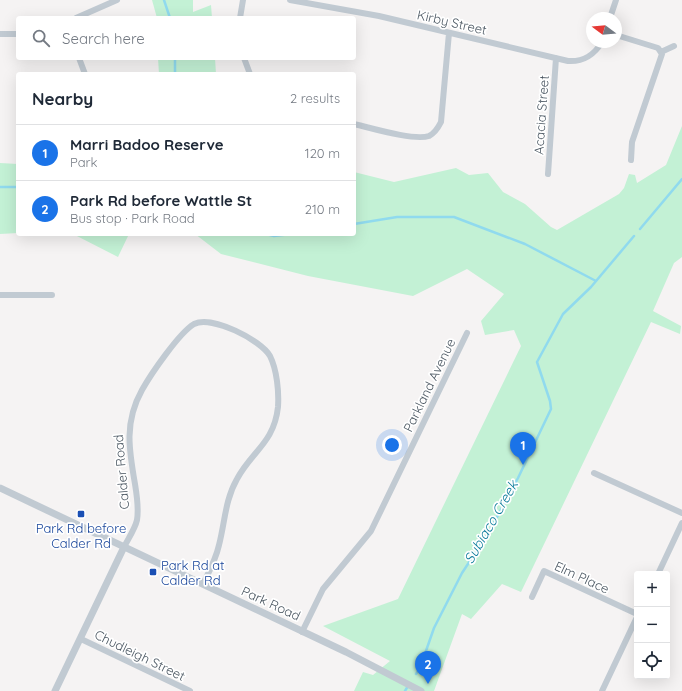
<!DOCTYPE html>
<meta charset="utf-8">
<style>
:root{--surface:#fff;--page:#f6f6f7;--text:#1f2937;--muted:#747a83;--line:#e0e1e3;--accent:#1a73e8}
body{margin:0;font-family:Quicksand,sans-serif;background:var(--page);color:var(--text)}
.controls{position:absolute;right:12px;bottom:12px;display:grid;overflow:hidden;border-radius:4px;box-shadow:0 4px 16px #0002}
.controls button{width:36px;height:36px;display:grid;place-items:center;padding:0;border:0;border-bottom:1px solid var(--line);background:var(--surface);color:var(--text);font:20px sans-serif}
.compass{position:absolute;left:586px;top:12px;width:36px;height:36px;border-radius:50%;background:var(--surface);box-shadow:0 4px 16px #0002;rotate:286deg}
.you{position:absolute;left:392px;top:445px;width:14px;height:14px;margin:-10px;border:3px solid #fff;border-radius:50%;background:#1a73e8;box-shadow:0 0 0 6px #1a73e833}
.badge{display:grid;place-items:center;width:26px;height:26px;border-radius:50%;background:var(--accent);color:#fff;font-size:13px;font-weight:700}
.pin{position:absolute;translate:-50% -33px;filter:drop-shadow(0 1px 2px #0008)}
.pin::after{content:'';position:absolute;top:21px;width:14px;height:12px;background:inherit;clip-path:polygon(0 0,100% 0,50% 100%)}
.list{margin:0;padding:0;list-style:none}
h2{display:flex;justify-content:space-between;align-items:center;height:52px;margin:0;padding:0 16px;font-size:17px}
h2 small{font-size:13px;font-weight:400;color:var(--muted)}
.list li{display:grid;grid-template-columns:26px 1fr auto;gap:12px;align-items:center;box-sizing:border-box;height:56px;padding:0 16px;border-top:1px solid var(--line)}
.list b{display:block;font-size:15px;white-space:nowrap}
.list p{margin:0;font-size:13px;white-space:nowrap;color:var(--muted)}
.list em{font-size:13px;font-style:normal;color:var(--muted)}
.icon{flex:none;width:22px;height:22px;fill:none;stroke:currentColor;stroke-width:2;stroke-linecap:round;stroke-linejoin:round}
.map{position:relative;flex:none;width:682px;height:691px;overflow:hidden}
.search{position:absolute;background:var(--surface);box-shadow:0 4px 16px #0002;left:16px;top:16px;width:340px;height:44px;display:flex;align-items:center;gap:10px;box-sizing:border-box;padding:0 14px;border-radius:4px;color:var(--muted);font-size:15px}
.panel{position:absolute;background:var(--surface);box-shadow:0 4px 16px #0002;left:16px;top:72px;width:340px;height:164px;border-radius:4px}
.map>svg:first-child{display:block}
</style>
<div class="map">
<svg width="682" height="691" viewBox="0 0 682 691">
<rect width="100%" height="100%" fill="#f5f3f3"/>
<path fill="#c3f1d5" d="M 152,0 L 193,0 L 193,12 L 211,5 L 212,18 L 157,18 Z
M 158,58 L 215,58 L 216,74 L 159,74 Z
M 682,126 L 682,257 L 674,263 L 653,311 L 681,326 L 680,334 L 651,322 L 521,592 L 502,584 L 471,619 L 462,614 L 434,691 L 354,691 L 363,672 L 373,675 L 390,661 L 323,626 L 398,599 L 521,346 L 514,330 L 485,335 L 481,321 L 504,294 L 467,269 L 413,296 L 308,276 L 221,254 L 195,234 L 354,234 L 354,172 L 394,182 L 456,168 L 469,175 L 488,173 L 503,192 L 525,204 L 551,227 L 557,230 L 619,194 L 624,188 L 629,174 L 635,175 L 637,183 L 666,165 Z
M 0,163 L 18,164 L 18,233 L 0,234 Z
M 73,234 L 129,234 L 118,257 Z"/>
<g fill="none" stroke-linecap="round" stroke-linejoin="round">
<path stroke="#90daee" stroke-width="2.5" d="M 164,0 L 170,18
M 175,58 L 175,74
M 0,187 L 18,187
M 354,224 L 397,217 L 454,217 L 525,244 L 596,281
M 640,229 L 682,179
M 266,234 L 274,236 L 291,234
M 416,674 L 420,668 L 434,628 L 462,573 L 489,532 L 518,478 L 551,409 L 550,401 L 537,362 L 563,314 L 591,287 L 634,236
M 405,691 L 408,686"/>
<path stroke="#c1cad2" stroke-width="6" d="M 290,0 L 379,16 L 568,61 C 584,62 594,55 602,42
M 76,18 L 117,0
M 240,18 L 243,0
M 610,18 L 616,0
M 0,34 L 18,34
M 616,35 L 658,48 L 662,54 L 632,142 L 631,160
M 661,52 L 674,46
M 79,58 L 85,74
M 244,58 L 250,74
M 354,124 C 371,128 414,141 429,136 C 435,133 438,128 441,122 L 449,33
M 548,174 L 556,58
M 0,295 L 52,295
M 594,473 L 682,513
M 124,547 C 128,539 135,529 137,520 C 139,508 137,496 135,484 C 129,450 124,422 142,390 C 151,374 179,333 194,324 C 212,315 261,340 270,356 C 277,370 279,392 278,407 C 274,443 252,451 237,479 C 225,500 225,522 219,545 C 216,559 209,572 203,584
M 658,574 L 682,523
M 532,597 L 544,571 L 637,614
M 302,632 L 323,589 L 371,531 L 467,333
M 81,639 L 190,691
M 602,691 L 637,617"/>
<path stroke="#c1cad2" stroke-width="7" d="M 0,488 L 346,652 L 421,691
M 55,691 L 124,547"/>
</g>
<g fill="#1a4fb4" stroke="#fff" stroke-width="1.5">
<rect x="77" y="510" width="8" height="8" rx="2"/>
<rect x="149" y="568" width="8" height="8" rx="2"/>
</g>
<g text-anchor="middle" stroke-width="3.5" stroke-linejoin="round" paint-order="stroke">
<g font-size="13" fill="#4a5661" stroke="#fff">
<text transform="translate(452 22) rotate(13)" y="5">Kirby Street</text>
<text transform="translate(541 115) rotate(-86)" y="5">Acacia Street</text>
<text transform="translate(429 385) rotate(-64)" y="5">Parkland Avenue</text>
<text transform="translate(121 472) rotate(-95)" y="5">Calder Road</text>
<text transform="translate(582 577) rotate(25)" y="5">Elm Place</text>
<text transform="translate(271 603) rotate(25)" y="5">Park Road</text>
<text transform="translate(140 655) rotate(26)" y="5">Chudleigh Street</text>
</g>
<g font-size="13" fill="#164399" stroke="#fff">
<text x="81" y="533">Park Rd before<tspan x="81" dy="15">Calder Rd</tspan></text>
<text x="161" y="570" text-anchor="start">Park Rd at<tspan x="161" dy="15">Calder Rd</tspan></text>
</g>
<g font-size="14" font-style="italic" fill="#0c7c9b" stroke="#fff">
<text transform="translate(491 522) rotate(-60)" y="5">Subiaco Creek</text>
</g>
</g>
</svg>
<div class="controls">
<button>+</button>
<button>−</button>
<button><svg class="icon" aria-label="locate" viewBox="0 0 24 24"><circle cx="12" cy="12" r="6"/><path d="M12 2v4M12 18v4M2 12h4M18 12h4"/></svg></button>
</div>
<svg class="compass" viewBox="-18 -18 36 36"><path d="M0-13l5 13h-10z" fill="#e53935"/><path d="M0 13l5-13h-10z" fill="#747a83"/></svg>
<div class="you"></div>
<div class="pin badge" style="left:523px;top:465px">1</div>
<div class="pin badge" style="left:428px;top:684px">2</div>
<div class="search"><svg class="icon" aria-label="search" viewBox="0 0 24 24"><circle cx="10" cy="10" r="6"/><path d="M15 15l6 6"/></svg>Search here</div>
<section class="panel">
<h2>Nearby<small>2 results</small></h2>
<ul class="list">
<li><span class="badge">1</span><div><b>Marri Badoo Reserve</b><p>Park</p></div><em>120 m</em></li>
<li><span class="badge">2</span><div><b>Park Rd before Wattle St</b><p>Bus stop · Park Road</p></div><em>210 m</em></li>
</ul>
</section>
</div>
